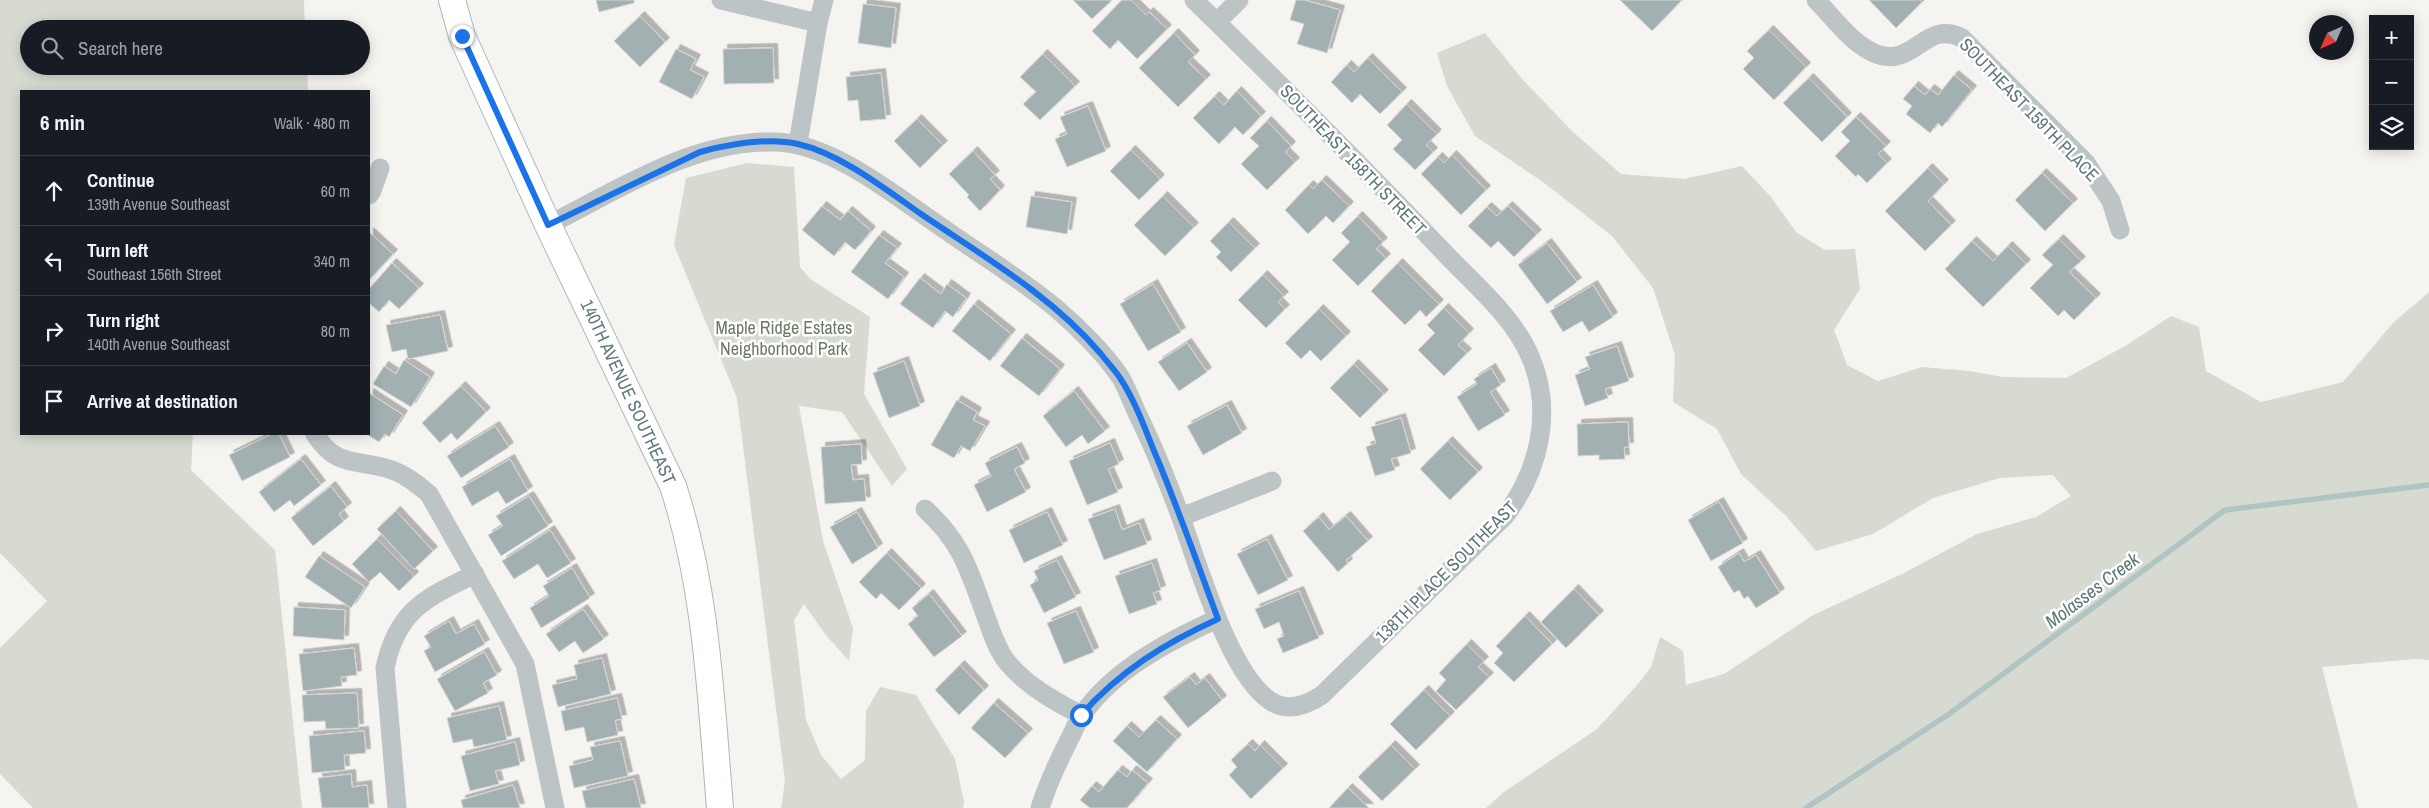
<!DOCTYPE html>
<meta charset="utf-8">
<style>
:root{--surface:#171b24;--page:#242831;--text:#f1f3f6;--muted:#9ea1a6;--line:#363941}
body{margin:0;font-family:"Archivo Narrow",sans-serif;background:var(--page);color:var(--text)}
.controls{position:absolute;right:15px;top:15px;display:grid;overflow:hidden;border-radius:0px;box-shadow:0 2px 12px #0003}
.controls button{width:45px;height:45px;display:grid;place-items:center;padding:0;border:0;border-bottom:1px solid var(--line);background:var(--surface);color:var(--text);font:25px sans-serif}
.compass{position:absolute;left:2309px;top:15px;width:45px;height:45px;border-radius:50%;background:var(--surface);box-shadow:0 2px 12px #0003;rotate:225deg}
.stop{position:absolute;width:15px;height:15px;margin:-11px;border:4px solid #1a73e8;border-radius:50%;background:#fff}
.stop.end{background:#1a73e8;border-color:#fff;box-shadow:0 1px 5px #0008}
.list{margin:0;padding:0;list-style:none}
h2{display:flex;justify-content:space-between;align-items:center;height:65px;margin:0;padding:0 20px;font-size:21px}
h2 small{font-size:16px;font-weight:400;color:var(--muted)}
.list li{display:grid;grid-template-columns:32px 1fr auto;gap:15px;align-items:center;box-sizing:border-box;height:70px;padding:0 20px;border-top:1px solid var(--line)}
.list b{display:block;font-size:19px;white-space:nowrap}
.list p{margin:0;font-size:16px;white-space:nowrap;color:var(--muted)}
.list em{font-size:16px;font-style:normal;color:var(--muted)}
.icon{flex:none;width:28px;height:28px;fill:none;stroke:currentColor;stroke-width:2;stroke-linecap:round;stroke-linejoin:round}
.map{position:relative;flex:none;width:2429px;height:808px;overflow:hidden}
.search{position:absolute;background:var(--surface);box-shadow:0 2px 12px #0003;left:20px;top:20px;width:350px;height:55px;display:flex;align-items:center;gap:12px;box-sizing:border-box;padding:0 18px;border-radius:28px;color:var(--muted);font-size:19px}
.panel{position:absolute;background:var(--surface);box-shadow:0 2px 12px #0003;left:20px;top:90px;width:350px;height:345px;border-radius:0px}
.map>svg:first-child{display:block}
</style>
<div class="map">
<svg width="2429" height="808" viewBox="0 0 2429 808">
<defs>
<filter id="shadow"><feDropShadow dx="4.5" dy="-4.5" stdDeviation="0" flood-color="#0004"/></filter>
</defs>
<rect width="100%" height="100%" fill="#f5f4f1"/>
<path fill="#d6dad0" d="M 0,0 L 304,0 L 305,29 L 29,29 L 29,66 L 307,66 L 308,91 L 21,91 L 21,434 L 193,434 L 191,470 L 275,550 L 302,808 L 33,808 L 0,774 L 0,648 L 47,601 L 0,553 Z
M 1485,33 L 1523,80 L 1572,131 L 1621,174 L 1684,179 L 1742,166 L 1770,196 L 1797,233 L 1825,250 L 1855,249 L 1860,289 L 1834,330 L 1847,365 L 1878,381 L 1922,367 L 1969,371 L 2003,377 L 2066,378 L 2127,345 L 2171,316 L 2199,327 L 2206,371 L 2261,402 L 2343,382 L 2393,323 L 2429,292 L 2429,660 L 2415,659 L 2322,667 L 2358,808 L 1486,808 L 1504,792 L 1597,729 L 1639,683 L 1651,667 L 1660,637 L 1683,651 L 1686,685 L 1724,674 L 1813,615 L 1904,573 L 1977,534 L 2036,517 L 2071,496 L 2053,475 L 2000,478 L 1933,498 L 1873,534 L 1816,551 L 1786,516 L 1741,474 L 1717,429 L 1673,402 L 1675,355 L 1653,288 L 1612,236 L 1543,182 L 1475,136 L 1447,86 L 1437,53 Z
M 747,163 L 794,167 L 800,267 L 810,279 L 870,317 L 864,394 L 907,469 L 892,486 L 842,412 L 799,406 L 823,541 L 853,628 L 849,661 L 825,634 L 804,604 L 794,620 L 806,720 L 821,755 L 841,779 L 865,760 L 866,711 L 880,687 L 916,695 L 955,759 L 964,802 L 963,808 L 781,808 L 785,781 L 737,398 L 674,245 L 686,178 Z"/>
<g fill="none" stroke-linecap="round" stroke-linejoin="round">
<path stroke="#b0c4c3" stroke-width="5.5" d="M 1806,808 L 1949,714 L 2225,510 L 2429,485"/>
</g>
<path fill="#a2b0b1" stroke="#d6d5d4" filter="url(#shadow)" d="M 596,0 L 634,0 L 634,3 L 599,12 Z
M 1073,0 L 1112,0 L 1092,19 Z
M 1122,0 L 1131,0 L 1146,15 L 1149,12 L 1167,29 L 1137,59 L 1118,40 L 1110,49 L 1092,31 Z
M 1296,0 L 1304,0 L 1340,10 L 1327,53 L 1297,44 L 1304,24 L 1290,20 Z
M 1620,0 L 1680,0 L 1681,1 L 1652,31 Z
M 1869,0 L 1920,0 L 1922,2 L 1896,28 Z
M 863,4 L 896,8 L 891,48 L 858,43 Z
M 640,16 L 665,42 L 640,67 L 614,41 Z
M 1769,30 L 1806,67 L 1774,100 L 1743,69 L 1754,58 L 1747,51 Z
M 1174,33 L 1195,55 L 1188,62 L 1206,79 L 1178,107 L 1139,68 Z
M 773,48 L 774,83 L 724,84 L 723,49 Z
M 676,49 L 696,59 L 690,70 L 704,77 L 692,99 L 659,82 Z
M 1043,54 L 1075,86 L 1040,120 L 1023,104 L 1036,92 L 1020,77 Z
M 1368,58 L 1402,92 L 1380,114 L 1360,94 L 1352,103 L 1331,82 L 1347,65 L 1354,72 Z
M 881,73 L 886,119 L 860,121 L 858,100 L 848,101 L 846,77 Z
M 1954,75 L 1972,90 L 1942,127 L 1938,123 L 1930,133 L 1906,114 L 1912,106 L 1903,99 L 1914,86 L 1925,95 L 1930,89 L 1938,95 Z
M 1809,78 L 1847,117 L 1822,142 L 1783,103 Z
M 1237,91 L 1261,116 L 1243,135 L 1235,127 L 1219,144 L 1193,118 L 1215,96 L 1224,105 Z
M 1407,104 L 1437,134 L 1426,145 L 1433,152 L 1415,170 L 1393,149 L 1402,140 L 1387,125 Z
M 1088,106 L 1106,151 L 1067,167 L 1055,139 L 1067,134 L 1060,117 Z
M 1856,117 L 1886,146 L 1878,154 L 1887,163 L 1867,183 L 1858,174 L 1856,177 L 1835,156 L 1850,141 L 1841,132 Z
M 917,119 L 943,145 L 920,168 L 894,141 Z
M 1267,121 L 1291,146 L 1285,152 L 1295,162 L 1267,190 L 1241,164 L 1259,146 L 1250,138 Z
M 1131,150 L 1160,179 L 1139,200 L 1110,171 Z
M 973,151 L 995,175 L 990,179 L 1000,190 L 980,211 L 967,197 L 969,195 L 949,174 Z
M 1452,155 L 1486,190 L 1461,215 L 1421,174 L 1438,157 L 1444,163 Z
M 1928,168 L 1944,184 L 1928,201 L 1951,225 L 1925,251 L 1885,211 Z
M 2042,173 L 2073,203 L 2045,231 L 2015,200 Z
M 1322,180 L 1349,206 L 1333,223 L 1326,216 L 1308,234 L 1285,210 L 1309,185 L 1313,189 Z
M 1031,196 L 1072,202 L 1067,234 L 1026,227 Z
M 1163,196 L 1194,227 L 1165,256 L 1134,225 Z
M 822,206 L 840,220 L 848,211 L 871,231 L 855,250 L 845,242 L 834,256 L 802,230 Z
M 1508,206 L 1537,234 L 1514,257 L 1498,241 L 1491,248 L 1468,226 L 1487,207 L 1497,216 Z
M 1358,216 L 1383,242 L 1376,249 L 1386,258 L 1358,286 L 1332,260 L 1350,242 L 1341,233 Z
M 1229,222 L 1255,248 L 1231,272 L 1216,257 L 1221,252 L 1210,241 Z
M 369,232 L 393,254 L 369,280 Z
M 879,235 L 897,248 L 885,263 L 904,277 L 888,299 L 851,272 Z
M 2059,239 L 2081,261 L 2069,272 L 2096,298 L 2074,320 L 2064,310 L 2058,316 L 2030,288 L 2053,265 L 2042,255 Z
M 1972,241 L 1993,261 L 2008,246 L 2026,264 L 1983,307 L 1945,269 Z
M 1547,243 L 1577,282 L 1547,304 L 1518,265 Z
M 392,263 L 419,288 L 399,309 L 389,300 L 379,312 L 369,303 L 369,289 Z
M 1398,263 L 1439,304 L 1426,317 L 1420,310 L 1405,325 L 1371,291 Z
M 1263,275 L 1284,296 L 1278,302 L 1285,309 L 1266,328 L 1238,300 Z
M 920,278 L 941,294 L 947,284 L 966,298 L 953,317 L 945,311 L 933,328 L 900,304 Z
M 1153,284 L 1181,332 L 1148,351 L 1120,304 Z
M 1593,285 L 1613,317 L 1589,332 L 1582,321 L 1563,332 L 1550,311 Z
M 974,304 L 1011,334 L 990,361 L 952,331 Z
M 1444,308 L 1469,333 L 1458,345 L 1467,353 L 1444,376 L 1418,350 L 1435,333 L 1427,325 Z
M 1319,309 L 1346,336 L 1321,361 L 1310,350 L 1301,359 L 1285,343 Z
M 440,315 L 448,351 L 408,359 L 406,349 L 392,352 L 386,325 Z
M 1022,338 L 1060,369 L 1039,396 L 1000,366 Z
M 1187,343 L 1207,372 L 1179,391 L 1158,362 Z
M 1617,346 L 1629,381 L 1605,389 L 1608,398 L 1585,406 L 1575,375 L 1590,369 L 1585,357 Z
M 404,360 L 430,377 L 411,407 L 373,384 L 384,366 L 396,374 Z
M 904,361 L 920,406 L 889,418 L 873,373 Z
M 1354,364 L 1384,394 L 1360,418 L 1330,388 Z
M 1491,368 L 1501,385 L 1490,392 L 1505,415 L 1478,431 L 1457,397 L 1477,384 L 1474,379 Z
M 461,386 L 486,412 L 457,440 L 451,433 L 440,443 L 422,423 Z
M 1074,391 L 1105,431 L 1088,444 L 1082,435 L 1066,447 L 1043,416 Z
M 369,393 L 403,415 L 389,437 L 385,434 L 379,442 L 366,434 L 369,434 Z
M 957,400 L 977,412 L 973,420 L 985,426 L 970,451 L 961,446 L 954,458 L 931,445 Z
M 1227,405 L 1242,433 L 1203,455 L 1187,426 Z
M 1401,418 L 1411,453 L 1391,459 L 1395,470 L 1375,476 L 1366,447 L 1376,443 L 1371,427 Z
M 1628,422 L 1629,447 L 1624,447 L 1625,459 L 1599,460 L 1599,455 L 1578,456 L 1577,424 Z
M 495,426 L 509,447 L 461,478 L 447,456 Z
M 272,434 L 279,434 L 290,457 L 242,481 L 229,455 Z
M 1448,441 L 1478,472 L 1450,500 L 1420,469 Z
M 1110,443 L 1119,464 L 1108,469 L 1118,492 L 1087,505 L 1069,461 Z
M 861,444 L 862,464 L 851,465 L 853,480 L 864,479 L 866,501 L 825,504 L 821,447 Z
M 1017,447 L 1025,463 L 1014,469 L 1026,492 L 987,512 L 974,485 L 991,476 L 985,463 Z
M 301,459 L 321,485 L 294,506 L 290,500 L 274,512 L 259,492 Z
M 510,459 L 528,491 L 506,504 L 498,491 L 472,506 L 462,487 Z
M 331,486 L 347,507 L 339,514 L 344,521 L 313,546 L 291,518 Z
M 529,496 L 548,526 L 501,556 L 488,535 L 503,526 L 496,516 Z
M 1719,502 L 1743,543 L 1711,561 L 1688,520 Z
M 1115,509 L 1122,530 L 1139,523 L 1147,544 L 1104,560 L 1088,519 Z
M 396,511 L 433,551 L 414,569 L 377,529 Z
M 857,512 L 878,548 L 852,564 L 830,527 Z
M 1047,512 L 1063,545 L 1024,563 L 1009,530 Z
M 1346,516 L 1368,541 L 1346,560 L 1348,563 L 1338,572 L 1303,531 L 1319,517 L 1329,530 Z
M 550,530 L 571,563 L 547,578 L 538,564 L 514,579 L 502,561 Z
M 377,539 L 414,576 L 399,591 L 380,572 L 369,582 L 352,564 Z
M 1267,539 L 1288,580 L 1258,595 L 1237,554 Z
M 887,553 L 921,588 L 899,610 L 881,593 L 876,599 L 859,582 Z
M 1739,553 L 1744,562 L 1756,555 L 1780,593 L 1756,608 L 1748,596 L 1744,599 L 1739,590 L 1734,593 L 1718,567 Z
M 319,556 L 365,587 L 351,608 L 305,577 Z
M 1057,560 L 1076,597 L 1044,613 L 1030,585 L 1038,580 L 1034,571 Z
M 1152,563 L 1161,590 L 1153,593 L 1157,604 L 1129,614 L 1115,576 Z
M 572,568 L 590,598 L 541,628 L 530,608 L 549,596 L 543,586 Z
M 1574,589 L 1599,615 L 1566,648 L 1541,622 Z
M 1299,591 L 1319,638 L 1283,653 L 1277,639 L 1284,636 L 1279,622 L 1264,629 L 1255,609 Z
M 929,594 L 962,636 L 934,657 L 908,624 L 918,616 L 912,608 Z
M 294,607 L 345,610 L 344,640 L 293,636 Z
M 583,609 L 604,639 L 583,653 L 575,641 L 559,652 L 546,634 Z
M 1076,611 L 1094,652 L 1064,664 L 1047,623 Z
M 1525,616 L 1552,644 L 1514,682 L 1494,663 L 1503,653 L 1496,646 Z
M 449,621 L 456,634 L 474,624 L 485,644 L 435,672 L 424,651 L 431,647 L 424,636 Z
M 1467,644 L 1484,661 L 1478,667 L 1489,677 L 1456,710 L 1436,691 L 1446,680 L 1439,673 Z
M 354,648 L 357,675 L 341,677 L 342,686 L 303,691 L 299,654 Z
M 484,652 L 497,675 L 483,683 L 488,693 L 455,711 L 437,679 Z
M 602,658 L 611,694 L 558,707 L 552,685 L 577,679 L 574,665 Z
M 960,665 L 984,690 L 959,715 L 935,690 Z
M 1190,677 L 1196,685 L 1205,678 L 1222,700 L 1188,728 L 1163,697 Z
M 1424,690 L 1450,716 L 1416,750 L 1390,724 Z
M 357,693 L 359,728 L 326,729 L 325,721 L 304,722 L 302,695 Z
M 617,698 L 622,719 L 615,720 L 618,735 L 587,742 L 584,727 L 565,731 L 561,711 Z
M 994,703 L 1028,733 L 1005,758 L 971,728 Z
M 499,706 L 507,740 L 474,747 L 472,739 L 453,743 L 447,718 Z
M 1156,720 L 1177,739 L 1147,772 L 1113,741 L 1127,726 L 1139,737 Z
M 364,731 L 366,753 L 344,755 L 345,770 L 312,773 L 309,736 Z
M 620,741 L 628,776 L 574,788 L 569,766 L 593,760 L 590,747 Z
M 515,742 L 520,765 L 495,771 L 499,784 L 470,791 L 461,756 Z
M 1248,744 L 1255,751 L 1260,745 L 1283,768 L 1251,799 L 1229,775 L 1237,767 L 1231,760 Z
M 1391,745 L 1415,769 L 1382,801 L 1358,777 Z
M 1118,770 L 1127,777 L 1132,770 L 1148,783 L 1127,808 L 1090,808 L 1080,800 L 1092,786 L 1099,792 Z
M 351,774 L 352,787 L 367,785 L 369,808 L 322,808 L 318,778 Z
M 634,779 L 641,808 L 586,808 L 582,791 Z
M 513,785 L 520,808 L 463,808 L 461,800 Z
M 1348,788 L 1369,808 L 1329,808 Z"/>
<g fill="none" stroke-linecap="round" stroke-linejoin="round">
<defs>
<path id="secondary" d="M 452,0 L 462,36 L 548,225 L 673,486 C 707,590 711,700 720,808"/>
</defs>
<use href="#secondary" stroke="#adb7b9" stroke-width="28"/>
<path stroke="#bdc4c6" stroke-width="19" d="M 721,0 L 818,23
M 1816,0 C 1832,16 1849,40 1870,51 C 1913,74 1923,18 1962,38 L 2086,163 L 2111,201 L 2120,230
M 1217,22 L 1239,0
M 798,144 L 818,23 L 824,0
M 369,195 L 372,191 L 380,168
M 548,225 C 619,190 692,140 775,142 C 834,143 899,199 947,231 C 984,257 1024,281 1058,310 C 1079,328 1106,355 1121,378 C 1127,389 1132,402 1137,413 C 1154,447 1168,483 1181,518 C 1198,564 1230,677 1272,702 C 1289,712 1307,705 1322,695 L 1505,516 C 1539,471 1554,411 1530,356 C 1513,315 1469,280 1439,247 C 1359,163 1277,81 1194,0
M 315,434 C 336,468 356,459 389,469 C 405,474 417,484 429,494 L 525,664 L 555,808
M 925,509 C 962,543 968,568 985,614 C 991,630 996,648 1007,662 C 1027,686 1054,701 1081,715
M 1181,517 L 1272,481
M 397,808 L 385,668 C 397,610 426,598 475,574
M 1040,808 C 1047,785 1057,764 1068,742 C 1073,733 1076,723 1082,715 C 1114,669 1169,641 1217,619"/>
<use href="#secondary" stroke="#fff" stroke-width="26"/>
</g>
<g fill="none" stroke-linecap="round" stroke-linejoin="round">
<path stroke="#1a73e8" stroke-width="6" d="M 462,36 L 548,225 L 700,152 C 730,144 766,137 798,144 C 841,154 885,189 921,214 C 983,256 1052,296 1101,354 C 1107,362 1115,370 1120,378 C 1136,402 1146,432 1157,458 C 1179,511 1198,565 1218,619 C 1165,643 1120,671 1081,715"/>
</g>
<g text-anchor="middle" stroke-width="5" stroke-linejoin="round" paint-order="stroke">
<g font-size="18" fill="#5f797d" stroke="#fff">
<text transform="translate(2029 110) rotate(46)" y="6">SOUTHEAST 159TH PLACE</text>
<text transform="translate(1353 160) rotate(46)" y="6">SOUTHEAST 158TH STREET</text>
<text transform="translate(628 392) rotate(65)" y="6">140TH AVENUE SOUTHEAST</text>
<text transform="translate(1446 572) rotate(-45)" y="6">138TH PLACE SOUTHEAST</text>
</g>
<g font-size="18" fill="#6e7a62" stroke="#fff">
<text x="784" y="334">Maple Ridge Estates<tspan x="784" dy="21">Neighborhood Park</tspan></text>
</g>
<g font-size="19" font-style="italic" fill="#5a7978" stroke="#fff">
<text transform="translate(2092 590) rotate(-37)" y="7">Molasses Creek</text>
</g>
</g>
</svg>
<div class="controls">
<button>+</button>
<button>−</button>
<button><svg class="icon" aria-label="layers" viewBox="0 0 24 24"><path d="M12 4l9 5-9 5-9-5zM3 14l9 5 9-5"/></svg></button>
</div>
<svg class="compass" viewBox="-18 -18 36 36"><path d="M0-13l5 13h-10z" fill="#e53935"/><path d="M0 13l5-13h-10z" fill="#9ea1a6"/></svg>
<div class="stop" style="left:1081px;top:715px"></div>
<div class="stop end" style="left:462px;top:36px"></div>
<div class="search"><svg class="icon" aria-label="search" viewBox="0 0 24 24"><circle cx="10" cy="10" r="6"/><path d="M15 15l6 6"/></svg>Search here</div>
<section class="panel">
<h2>6 min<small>Walk · 480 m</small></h2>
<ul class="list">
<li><svg class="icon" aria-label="ahead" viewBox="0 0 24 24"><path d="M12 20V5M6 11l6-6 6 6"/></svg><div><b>Continue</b><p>139th Avenue Southeast</p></div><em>60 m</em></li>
<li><svg class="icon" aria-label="left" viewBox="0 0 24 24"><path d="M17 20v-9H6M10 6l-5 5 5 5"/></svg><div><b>Turn left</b><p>Southeast 156th Street</p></div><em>340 m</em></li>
<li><svg class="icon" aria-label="right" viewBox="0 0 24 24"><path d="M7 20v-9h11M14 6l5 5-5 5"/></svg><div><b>Turn right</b><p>140th Avenue Southeast</p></div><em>80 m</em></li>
<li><svg class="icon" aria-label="arrive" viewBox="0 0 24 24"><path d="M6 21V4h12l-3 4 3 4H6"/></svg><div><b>Arrive at destination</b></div></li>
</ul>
</section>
</div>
